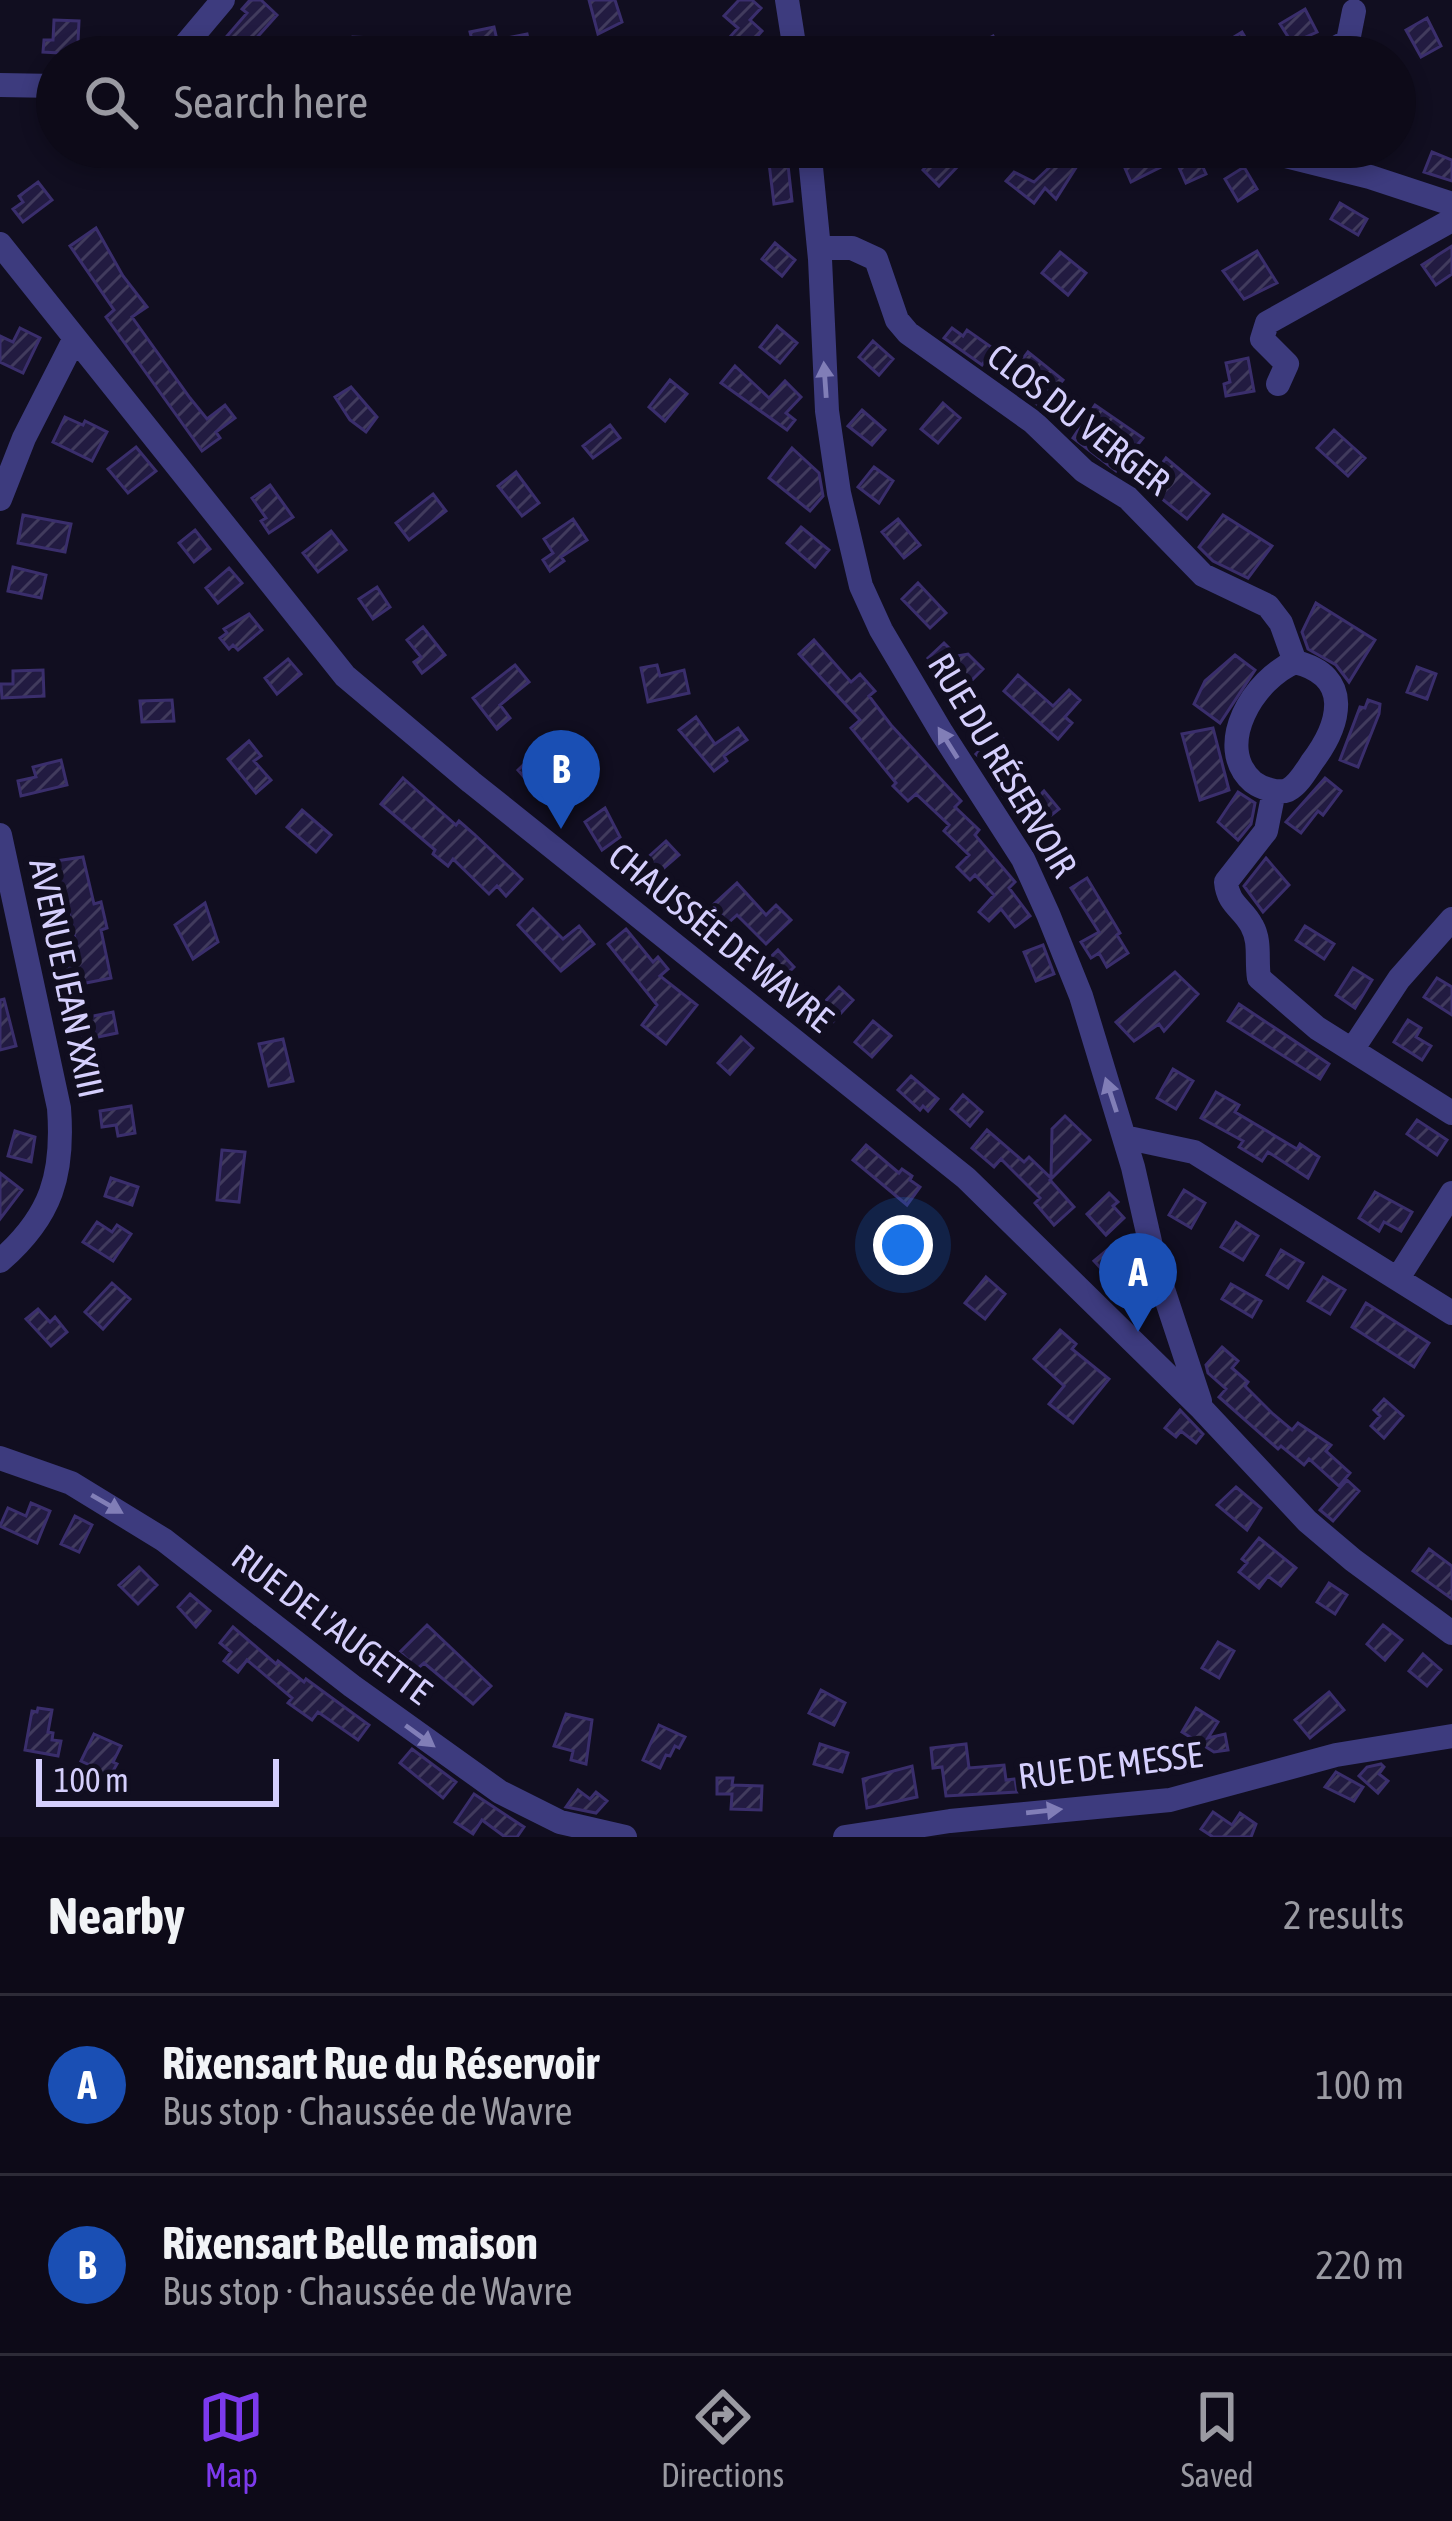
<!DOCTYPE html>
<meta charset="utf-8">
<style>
:root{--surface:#0d0a18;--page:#161321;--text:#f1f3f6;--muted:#9a9aa2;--line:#2d2b37;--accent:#7c3aed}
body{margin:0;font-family:"Asap Condensed",sans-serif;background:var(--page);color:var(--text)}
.scale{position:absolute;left:36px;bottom:30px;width:243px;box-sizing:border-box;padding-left:12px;border:6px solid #d5cffd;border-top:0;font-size:33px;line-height:42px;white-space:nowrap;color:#d5cffd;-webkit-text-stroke:9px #110e20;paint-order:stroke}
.you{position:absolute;left:903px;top:1245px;width:42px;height:42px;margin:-30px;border:9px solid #fff;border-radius:50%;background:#1a73e8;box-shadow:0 0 0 18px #1a73e833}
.badge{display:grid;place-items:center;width:78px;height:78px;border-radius:50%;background:var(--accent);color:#fff;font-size:39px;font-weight:700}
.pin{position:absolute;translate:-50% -99px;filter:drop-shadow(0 3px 6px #0008)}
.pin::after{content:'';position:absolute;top:63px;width:42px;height:36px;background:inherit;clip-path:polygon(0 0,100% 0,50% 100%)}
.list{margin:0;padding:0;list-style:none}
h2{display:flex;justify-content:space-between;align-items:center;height:156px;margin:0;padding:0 48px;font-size:51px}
h2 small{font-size:39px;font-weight:400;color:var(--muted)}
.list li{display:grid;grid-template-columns:78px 1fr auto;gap:36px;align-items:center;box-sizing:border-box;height:180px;padding:0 48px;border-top:3px solid var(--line)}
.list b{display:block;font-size:45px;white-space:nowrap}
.list p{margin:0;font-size:39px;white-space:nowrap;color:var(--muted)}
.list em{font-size:39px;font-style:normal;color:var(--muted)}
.icon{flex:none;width:66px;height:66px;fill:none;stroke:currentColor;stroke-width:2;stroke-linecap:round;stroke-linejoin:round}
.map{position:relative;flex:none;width:1452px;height:1837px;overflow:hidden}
.search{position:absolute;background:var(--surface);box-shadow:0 6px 18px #0003;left:36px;right:36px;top:36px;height:132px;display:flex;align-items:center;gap:30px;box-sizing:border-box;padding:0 42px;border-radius:66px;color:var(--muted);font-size:45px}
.sheet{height:516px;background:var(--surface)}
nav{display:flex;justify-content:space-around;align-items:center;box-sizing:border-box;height:168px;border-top:3px solid var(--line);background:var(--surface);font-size:33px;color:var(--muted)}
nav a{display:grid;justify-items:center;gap:6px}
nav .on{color:var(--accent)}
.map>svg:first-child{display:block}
</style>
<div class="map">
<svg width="1452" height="1837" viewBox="0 0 1452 1837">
<defs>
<pattern id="building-hatch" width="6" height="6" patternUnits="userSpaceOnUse" patternTransform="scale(3)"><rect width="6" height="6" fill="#221b41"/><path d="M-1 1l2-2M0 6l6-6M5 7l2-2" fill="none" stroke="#413b5d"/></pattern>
</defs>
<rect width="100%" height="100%" fill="#110e20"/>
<path fill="url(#building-hatch)" stroke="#3a2e6c" stroke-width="3" d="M 250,0 L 261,0 L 277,15 L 244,52 L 240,49 L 235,54 L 222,42 L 247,13 L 242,9 Z
M 589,0 L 615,0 L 622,22 L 598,34 Z
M 739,0 L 752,0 L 761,8 L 750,20 L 762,31 L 739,57 L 712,57 L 738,28 L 724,16 Z
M 1305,9 L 1317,32 L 1292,43 L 1280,24 Z
M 1427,18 L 1441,46 L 1421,57 L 1406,30 Z
M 54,20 L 79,21 L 78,42 L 94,43 L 94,55 L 43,52 L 44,40 L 53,40 Z
M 494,27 L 497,40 L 527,34 L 532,57 L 352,57 L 353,37 L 374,38 L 374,42 L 422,42 L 422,48 L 472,40 L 470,32 Z
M 1242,32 L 1257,57 L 1221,57 L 1216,48 Z
M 993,36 L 1003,57 L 955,57 Z
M 767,147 L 786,147 L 792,201 L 774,204 Z
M 1071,147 L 1084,155 L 1056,199 L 1045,188 L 1034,203 L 1006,181 L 1014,172 L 1034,182 Z
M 1158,148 L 1165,165 L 1131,182 L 1124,166 Z
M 941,151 L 958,166 L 939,186 L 923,170 Z
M 1432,152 L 1452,160 L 1452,181 L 1424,172 Z
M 1197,154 L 1206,174 L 1186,183 L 1177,163 Z
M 1244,167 L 1257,189 L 1238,201 L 1225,179 Z
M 38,182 L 52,200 L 23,222 L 13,209 L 23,202 L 19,196 Z
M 1340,203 L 1367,219 L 1358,235 L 1331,219 Z
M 96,228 L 123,276 L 147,307 L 132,317 L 190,398 L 207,419 L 225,405 L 235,418 L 216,432 L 220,438 L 202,451 L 106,317 L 114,310 L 70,246 Z
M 775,243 L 795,260 L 782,276 L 762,259 Z
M 1452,246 L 1452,274 L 1436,285 L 1422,265 Z
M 1257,251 L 1277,283 L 1244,299 L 1223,271 Z
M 1060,252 L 1086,273 L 1068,295 L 1042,273 Z
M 777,326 L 797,343 L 780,363 L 760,347 Z
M 20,328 L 40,338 L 23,373 L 0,362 L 0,336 L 13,342 Z
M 952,328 L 963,336 L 967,330 L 994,349 L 982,365 L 944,338 Z
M 873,341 L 893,359 L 879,375 L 859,357 Z
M 1028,352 L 1063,380 L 1041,407 L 1005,382 Z
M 1248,358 L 1254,391 L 1226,396 L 1224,384 L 1230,382 L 1226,363 Z
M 735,366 L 769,398 L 785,381 L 801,397 L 786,413 L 795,420 L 787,430 L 721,383 Z
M 670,380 L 687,394 L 665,421 L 649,407 Z
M 351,387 L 377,417 L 366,432 L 350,420 L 335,397 Z
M 943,403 L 960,418 L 938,443 L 921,429 Z
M 1095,405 L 1143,438 L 1116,471 L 1073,438 Z
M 862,410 L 885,430 L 872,445 L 848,426 Z
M 65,417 L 83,425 L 85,421 L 107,432 L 92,461 L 53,442 Z
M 610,425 L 620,438 L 593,458 L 583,446 Z
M 1334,430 L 1365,458 L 1348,476 L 1317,448 Z
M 136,447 L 156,471 L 128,493 L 108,469 Z
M 792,448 L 819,473 L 823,496 L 810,511 L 769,478 Z
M 1166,458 L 1209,494 L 1187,519 L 1146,486 Z
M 874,467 L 893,481 L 879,503 L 858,487 Z
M 516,472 L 539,503 L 522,516 L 498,486 Z
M 270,485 L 293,517 L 269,533 L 261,521 L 266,518 L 252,498 Z
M 433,494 L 446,511 L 409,540 L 396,523 Z
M 23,515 L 71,524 L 65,552 L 18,543 Z
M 1223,515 L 1272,546 L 1248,578 L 1213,561 L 1199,547 Z
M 573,519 L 587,540 L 561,557 L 564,561 L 550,571 L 543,560 L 553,553 L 544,539 Z
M 898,519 L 920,545 L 904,558 L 882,532 Z
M 801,527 L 829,550 L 815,567 L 787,543 Z
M 195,530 L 210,549 L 194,562 L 179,543 Z
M 331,531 L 346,550 L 318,572 L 303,553 Z
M 13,567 L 46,575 L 41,598 L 8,591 Z
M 229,568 L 242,583 L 218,603 L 206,588 Z
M 918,583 L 946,613 L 930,628 L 902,599 Z
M 377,587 L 390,607 L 373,619 L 359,599 Z
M 1316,603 L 1375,640 L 1349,682 L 1336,665 L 1308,649 L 1302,632 Z
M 249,614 L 262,630 L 238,650 L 233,645 L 229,649 L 220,638 L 227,633 L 224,629 Z
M 423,627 L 445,655 L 422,673 L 414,662 L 421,657 L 407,640 Z
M 814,640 L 851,682 L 860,674 L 875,691 L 869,696 L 891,725 L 961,801 L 955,807 L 979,830 L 975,835 L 1015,882 L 1009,888 L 1030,916 L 1015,927 L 1001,909 L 989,921 L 979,912 L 994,895 L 975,875 L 970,880 L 957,867 L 969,855 L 944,831 L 949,825 L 916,794 L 908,801 L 893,786 L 896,783 L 851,728 L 860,720 L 799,654 Z
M 944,643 L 957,656 L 968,654 L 983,669 L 959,693 L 928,658 Z
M 1235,655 L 1255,670 L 1220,723 L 1194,704 L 1205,681 Z
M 288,659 L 301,674 L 277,694 L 265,678 Z
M 515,665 L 529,682 L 500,705 L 510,718 L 497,729 L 473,698 Z
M 657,665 L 660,676 L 684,670 L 689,693 L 648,702 L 641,668 Z
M 1417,667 L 1436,674 L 1427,699 L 1407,692 Z
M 43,670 L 44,696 L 2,698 L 1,684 L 13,684 L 13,671 Z
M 1018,675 L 1053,706 L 1069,690 L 1080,700 L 1065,717 L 1072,723 L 1058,739 L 1004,691 Z
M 172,700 L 174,721 L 142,722 L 140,701 Z
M 1368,700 L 1380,704 L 1379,714 L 1358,767 L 1340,760 L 1360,707 L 1365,708 Z
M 696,717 L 715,744 L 738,728 L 747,740 L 724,756 L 727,761 L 714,771 L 679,730 Z
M 1213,728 L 1229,790 L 1200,800 L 1182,734 Z
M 998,733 L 1011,748 L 1005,754 L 1038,797 L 1044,791 L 1059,809 L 1030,832 L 997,788 L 1004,782 L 976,754 Z
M 249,741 L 261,756 L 254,761 L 271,780 L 256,793 L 228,759 Z
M 544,745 L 557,760 L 562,756 L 572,768 L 567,773 L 573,779 L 555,794 L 540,776 L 530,784 L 518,770 Z
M 61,760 L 67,785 L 21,796 L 18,781 L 36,777 L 33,767 Z
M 403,778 L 456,825 L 459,821 L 474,834 L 522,879 L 506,896 L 497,886 L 489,894 L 453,859 L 448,866 L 433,854 L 435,850 L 381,804 Z
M 1325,778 L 1341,791 L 1323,815 L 1318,811 L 1301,833 L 1286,822 Z
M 1238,792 L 1255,803 L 1251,824 L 1238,840 L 1218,822 Z
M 605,808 L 620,837 L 602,850 L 585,822 Z
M 302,810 L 331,835 L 316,852 L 287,827 Z
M 666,841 L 679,855 L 649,881 L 636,868 Z
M 83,857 L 94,904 L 101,902 L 107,928 L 101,930 L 111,978 L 71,986 L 66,959 L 79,956 L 64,890 L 41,895 L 35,864 Z
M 1266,858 L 1289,885 L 1263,912 L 1244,886 Z
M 1087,878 L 1120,933 L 1117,935 L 1128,953 L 1107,967 L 1099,953 L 1091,958 L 1081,942 L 1099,932 L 1071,888 Z
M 737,883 L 766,915 L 776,905 L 791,920 L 766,944 L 737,915 L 728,923 L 713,905 Z
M 205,903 L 218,942 L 193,959 L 175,925 Z
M 533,909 L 563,939 L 579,926 L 594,944 L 561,971 L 518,925 Z
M 1305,926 L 1334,944 L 1324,959 L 1296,940 Z
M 626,929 L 653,962 L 658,957 L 668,969 L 660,976 L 697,1005 L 666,1044 L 642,1025 L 657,1005 L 608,944 Z
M 1043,945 L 1054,974 L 1036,981 L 1024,952 Z
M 778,950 L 794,967 L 786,975 L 815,1002 L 799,1019 L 757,970 Z
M 1353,968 L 1372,980 L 1355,1008 L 1336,995 Z
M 1175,972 L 1198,994 L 1164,1031 L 1159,1024 L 1134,1041 L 1116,1022 Z
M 1437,978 L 1452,987 L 1452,1015 L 1424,997 Z
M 839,987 L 853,1000 L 828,1027 L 814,1013 Z
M 4,999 L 16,1046 L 0,1050 L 0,1000 Z
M 1239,1004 L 1329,1064 L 1320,1079 L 1228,1021 Z
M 113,1012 L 117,1033 L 84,1040 L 79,1019 Z
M 1408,1020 L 1421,1028 L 1416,1037 L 1431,1046 L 1422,1060 L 1394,1042 Z
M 873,1021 L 891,1036 L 872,1057 L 855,1042 Z
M 741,1037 L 753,1048 L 730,1074 L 718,1063 Z
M 283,1039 L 293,1081 L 269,1086 L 259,1044 Z
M 1173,1069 L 1193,1081 L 1176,1109 L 1157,1098 Z
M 911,1076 L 938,1099 L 928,1111 L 923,1106 L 920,1110 L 898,1090 Z
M 1216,1092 L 1239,1105 L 1235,1112 L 1297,1149 L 1300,1144 L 1319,1157 L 1308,1178 L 1268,1152 L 1262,1161 L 1239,1147 L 1243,1141 L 1201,1118 Z
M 963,1095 L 982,1112 L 970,1126 L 951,1109 Z
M 131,1106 L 135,1133 L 118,1136 L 116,1125 L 102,1127 L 100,1111 Z
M 1065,1116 L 1090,1140 L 1050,1180 L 1074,1207 L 1054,1225 L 1035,1203 L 1040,1198 L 1001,1159 L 994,1167 L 972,1148 L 987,1130 L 1024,1162 L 1029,1157 L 1051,1178 L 1052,1129 Z
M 1417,1120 L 1447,1140 L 1437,1155 L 1407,1134 Z
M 15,1131 L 35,1137 L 31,1162 L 8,1156 Z
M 866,1145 L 899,1173 L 902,1169 L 912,1176 L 910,1180 L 920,1187 L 907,1205 L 853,1160 Z
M 222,1150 L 245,1152 L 239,1202 L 217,1200 Z
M 0,1173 L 22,1190 L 0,1219 Z
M 111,1178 L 138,1187 L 132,1205 L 105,1196 Z
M 1184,1190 L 1205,1203 L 1191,1228 L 1169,1215 Z
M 1375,1192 L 1412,1212 L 1401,1231 L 1384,1222 L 1379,1231 L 1359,1218 Z
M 1109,1193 L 1118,1202 L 1113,1206 L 1124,1218 L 1106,1235 L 1087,1214 Z
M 97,1222 L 112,1232 L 117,1225 L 131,1234 L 113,1261 L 83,1242 Z
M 1236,1222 L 1258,1236 L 1243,1260 L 1221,1247 Z
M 1113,1245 L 1126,1259 L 1132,1254 L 1138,1265 L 1116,1285 L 1094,1261 Z
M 1281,1250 L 1303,1263 L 1288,1288 L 1267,1275 Z
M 986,1277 L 1005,1294 L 985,1319 L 965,1303 Z
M 1323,1277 L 1345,1290 L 1330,1314 L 1308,1301 Z
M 112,1283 L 130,1299 L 103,1329 L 85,1312 Z
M 1231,1284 L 1261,1301 L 1252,1317 L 1222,1299 Z
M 1366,1303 L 1429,1343 L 1414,1367 L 1352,1327 Z
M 38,1309 L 50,1322 L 55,1317 L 67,1332 L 51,1346 L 26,1319 Z
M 1060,1330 L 1076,1344 L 1072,1349 L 1109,1379 L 1073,1423 L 1049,1404 L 1064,1386 L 1034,1359 Z
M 1222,1347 L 1238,1361 L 1232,1368 L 1248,1382 L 1245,1386 L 1273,1414 L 1292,1430 L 1298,1423 L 1331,1445 L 1326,1451 L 1350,1473 L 1339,1486 L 1309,1459 L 1304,1465 L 1281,1446 L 1278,1449 L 1219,1397 L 1226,1389 L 1208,1373 L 1206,1365 Z
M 1384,1399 L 1403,1416 L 1384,1438 L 1371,1426 L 1380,1416 L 1374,1410 Z
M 1180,1410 L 1203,1434 L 1196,1443 L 1181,1431 L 1176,1437 L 1165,1428 Z
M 1347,1480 L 1359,1491 L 1333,1521 L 1320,1510 Z
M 1236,1487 L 1261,1508 L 1247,1530 L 1217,1505 Z
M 31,1503 L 50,1511 L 37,1543 L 0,1526 L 8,1508 L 26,1516 Z
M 75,1516 L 92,1525 L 79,1552 L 61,1544 Z
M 1259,1538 L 1296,1568 L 1281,1586 L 1268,1576 L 1259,1588 L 1239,1572 L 1247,1563 L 1242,1559 Z
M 1429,1549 L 1452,1566 L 1452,1599 L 1413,1571 Z
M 139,1567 L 157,1585 L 138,1604 L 119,1585 Z
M 1329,1583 L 1347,1595 L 1335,1614 L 1317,1602 Z
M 190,1594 L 210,1611 L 196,1627 L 178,1607 Z
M 427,1625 L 491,1686 L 473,1704 L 424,1663 L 417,1669 L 400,1652 Z
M 1383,1625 L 1402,1640 L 1385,1660 L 1367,1644 Z
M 233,1627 L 276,1664 L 278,1661 L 304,1682 L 306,1679 L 369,1725 L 358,1740 L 318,1712 L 312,1720 L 288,1703 L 292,1698 L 247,1660 L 238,1672 L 224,1661 L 231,1652 L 220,1643 Z
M 1218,1642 L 1234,1651 L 1219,1678 L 1202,1668 Z
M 1423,1654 L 1441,1670 L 1427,1686 L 1409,1671 Z
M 821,1690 L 845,1703 L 834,1725 L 809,1713 Z
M 1329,1692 L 1344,1710 L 1310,1738 L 1295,1720 Z
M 38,1708 L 52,1710 L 48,1732 L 53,1733 L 52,1740 L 61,1741 L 58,1756 L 25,1750 L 32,1711 L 37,1712 Z
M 1196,1708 L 1218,1722 L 1208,1738 L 1225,1734 L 1228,1750 L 1214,1752 L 1182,1732 Z
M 566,1714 L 592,1720 L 586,1764 L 571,1760 L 573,1751 L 554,1746 Z
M 659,1725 L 685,1737 L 679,1748 L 675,1746 L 670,1756 L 666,1755 L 660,1768 L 643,1760 Z
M 94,1734 L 121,1746 L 113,1762 L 117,1764 L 113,1771 L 120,1774 L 115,1785 L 93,1775 L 96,1768 L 81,1761 Z
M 820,1744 L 848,1753 L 842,1772 L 814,1764 Z
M 966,1744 L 969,1768 L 1004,1765 L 1006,1780 L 1015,1779 L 1017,1792 L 946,1796 L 942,1767 L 933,1768 L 931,1748 Z
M 412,1749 L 456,1782 L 443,1798 L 400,1763 Z
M 1381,1764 L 1384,1767 L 1379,1774 L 1388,1781 L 1378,1793 L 1359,1776 L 1367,1767 Z
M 912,1766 L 917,1797 L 867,1808 L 863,1779 Z
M 1336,1772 L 1363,1787 L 1354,1801 L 1325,1787 Z
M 717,1778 L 733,1778 L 732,1785 L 762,1786 L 761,1810 L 731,1809 L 732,1794 L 717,1794 Z
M 578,1790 L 590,1799 L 596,1792 L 607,1801 L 596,1813 L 566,1807 Z
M 474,1794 L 524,1827 L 517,1837 L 505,1837 L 482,1820 L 473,1834 L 455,1822 Z
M 1213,1812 L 1232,1825 L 1240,1813 L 1256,1824 L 1251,1837 L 1213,1837 L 1201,1829 Z"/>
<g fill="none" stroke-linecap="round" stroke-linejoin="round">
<path stroke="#3d3b7e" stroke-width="24" d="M 787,0 L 796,57
M 175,57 L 223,0
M 1320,57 L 1348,41 L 1354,11
M 0,85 L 57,86
M 809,147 L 820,259 L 827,411 L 839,493 L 861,586 L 881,630 L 942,733 L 1023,859 L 1048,914 L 1081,996 L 1133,1167 L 1156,1268 L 1200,1401
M 1249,147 L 1370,177 L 1452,204
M 0,244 L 345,676 L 471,782 L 966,1178 L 1202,1409 L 1307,1521 L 1353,1560 L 1452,1633
M 819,248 L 852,248 L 876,259 L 897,320 L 908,333 L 1033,422 L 1084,471 L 1128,498 L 1203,575 L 1268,606 L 1281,623 L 1295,662
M 1278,384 L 1287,364 L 1262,339 L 1267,323 L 1452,220
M 0,499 L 24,438 L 75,338
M 1295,662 C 1354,676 1340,725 1312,762 C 1306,771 1298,785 1288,790 C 1278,794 1261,788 1253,782 C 1212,746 1255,678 1295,662 Z
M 1274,791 L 1266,831 L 1226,882 C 1228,905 1243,908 1252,926 C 1261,942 1256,960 1259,978 L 1317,1028 L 1452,1113
M 0,835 L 59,1108 C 64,1174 52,1216 0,1261
M 1352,1050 L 1399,979 L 1452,919
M 1124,1137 L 1194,1152 L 1452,1313
M 1398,1278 L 1452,1193
M 0,1458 L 71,1483 L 164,1540 L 352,1686 L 500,1792 L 560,1822 L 625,1837
M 845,1837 L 950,1821 L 1170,1800 L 1336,1755 L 1452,1736"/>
</g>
<defs><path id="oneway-solid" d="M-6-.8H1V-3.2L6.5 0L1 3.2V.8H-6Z" transform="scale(3)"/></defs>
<g fill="#817eb7">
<use href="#oneway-solid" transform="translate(825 380) rotate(-94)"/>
<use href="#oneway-solid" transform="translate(948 743) rotate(-122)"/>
<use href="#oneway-solid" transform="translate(1111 1095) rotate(-108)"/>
<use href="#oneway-solid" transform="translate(107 1504) rotate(30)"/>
<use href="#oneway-solid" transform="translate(420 1736) rotate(36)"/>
<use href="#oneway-solid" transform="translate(1044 1811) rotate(-6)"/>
</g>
<g text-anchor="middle" stroke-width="12" stroke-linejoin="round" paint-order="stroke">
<g font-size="36" fill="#d5cffd" stroke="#110e20">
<text transform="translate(1079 419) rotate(38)" y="13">CLOS DU VERGER</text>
<text transform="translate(1003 765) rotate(59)" y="13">RUE DU RÉSERVOIR</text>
<text transform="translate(721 937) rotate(39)" y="13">CHAUSSÉE DE WAVRE</text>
<text transform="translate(67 978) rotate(78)" y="13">AVENUE JEAN XXIII</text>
<text transform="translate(332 1624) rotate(37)" y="13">RUE DE L'AUGETTE</text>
<text transform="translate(1110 1765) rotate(-7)" y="13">RUE DE MESSE</text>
</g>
</g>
</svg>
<div class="scale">100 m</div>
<div class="you"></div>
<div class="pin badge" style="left:1138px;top:1332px;background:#1a4fb4">A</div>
<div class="pin badge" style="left:561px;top:829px;background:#1a4fb4">B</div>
<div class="search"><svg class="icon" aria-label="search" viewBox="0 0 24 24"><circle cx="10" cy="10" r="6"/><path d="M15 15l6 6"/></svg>Search here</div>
</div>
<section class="sheet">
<h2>Nearby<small>2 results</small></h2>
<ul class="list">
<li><span class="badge" style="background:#1a4fb4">A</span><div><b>Rixensart Rue du Réservoir</b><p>Bus stop · Chaussée de Wavre</p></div><em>100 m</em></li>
<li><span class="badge" style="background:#1a4fb4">B</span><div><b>Rixensart Belle maison</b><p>Bus stop · Chaussée de Wavre</p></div><em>220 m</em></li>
</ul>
</section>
<nav>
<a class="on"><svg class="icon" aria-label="map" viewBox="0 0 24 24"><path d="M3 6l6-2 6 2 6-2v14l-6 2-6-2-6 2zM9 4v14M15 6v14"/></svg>Map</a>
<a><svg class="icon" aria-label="directions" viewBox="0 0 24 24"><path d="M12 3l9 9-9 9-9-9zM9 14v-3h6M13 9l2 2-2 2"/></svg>Directions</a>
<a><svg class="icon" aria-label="saved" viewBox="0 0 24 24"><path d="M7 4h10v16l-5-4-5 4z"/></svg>Saved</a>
</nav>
